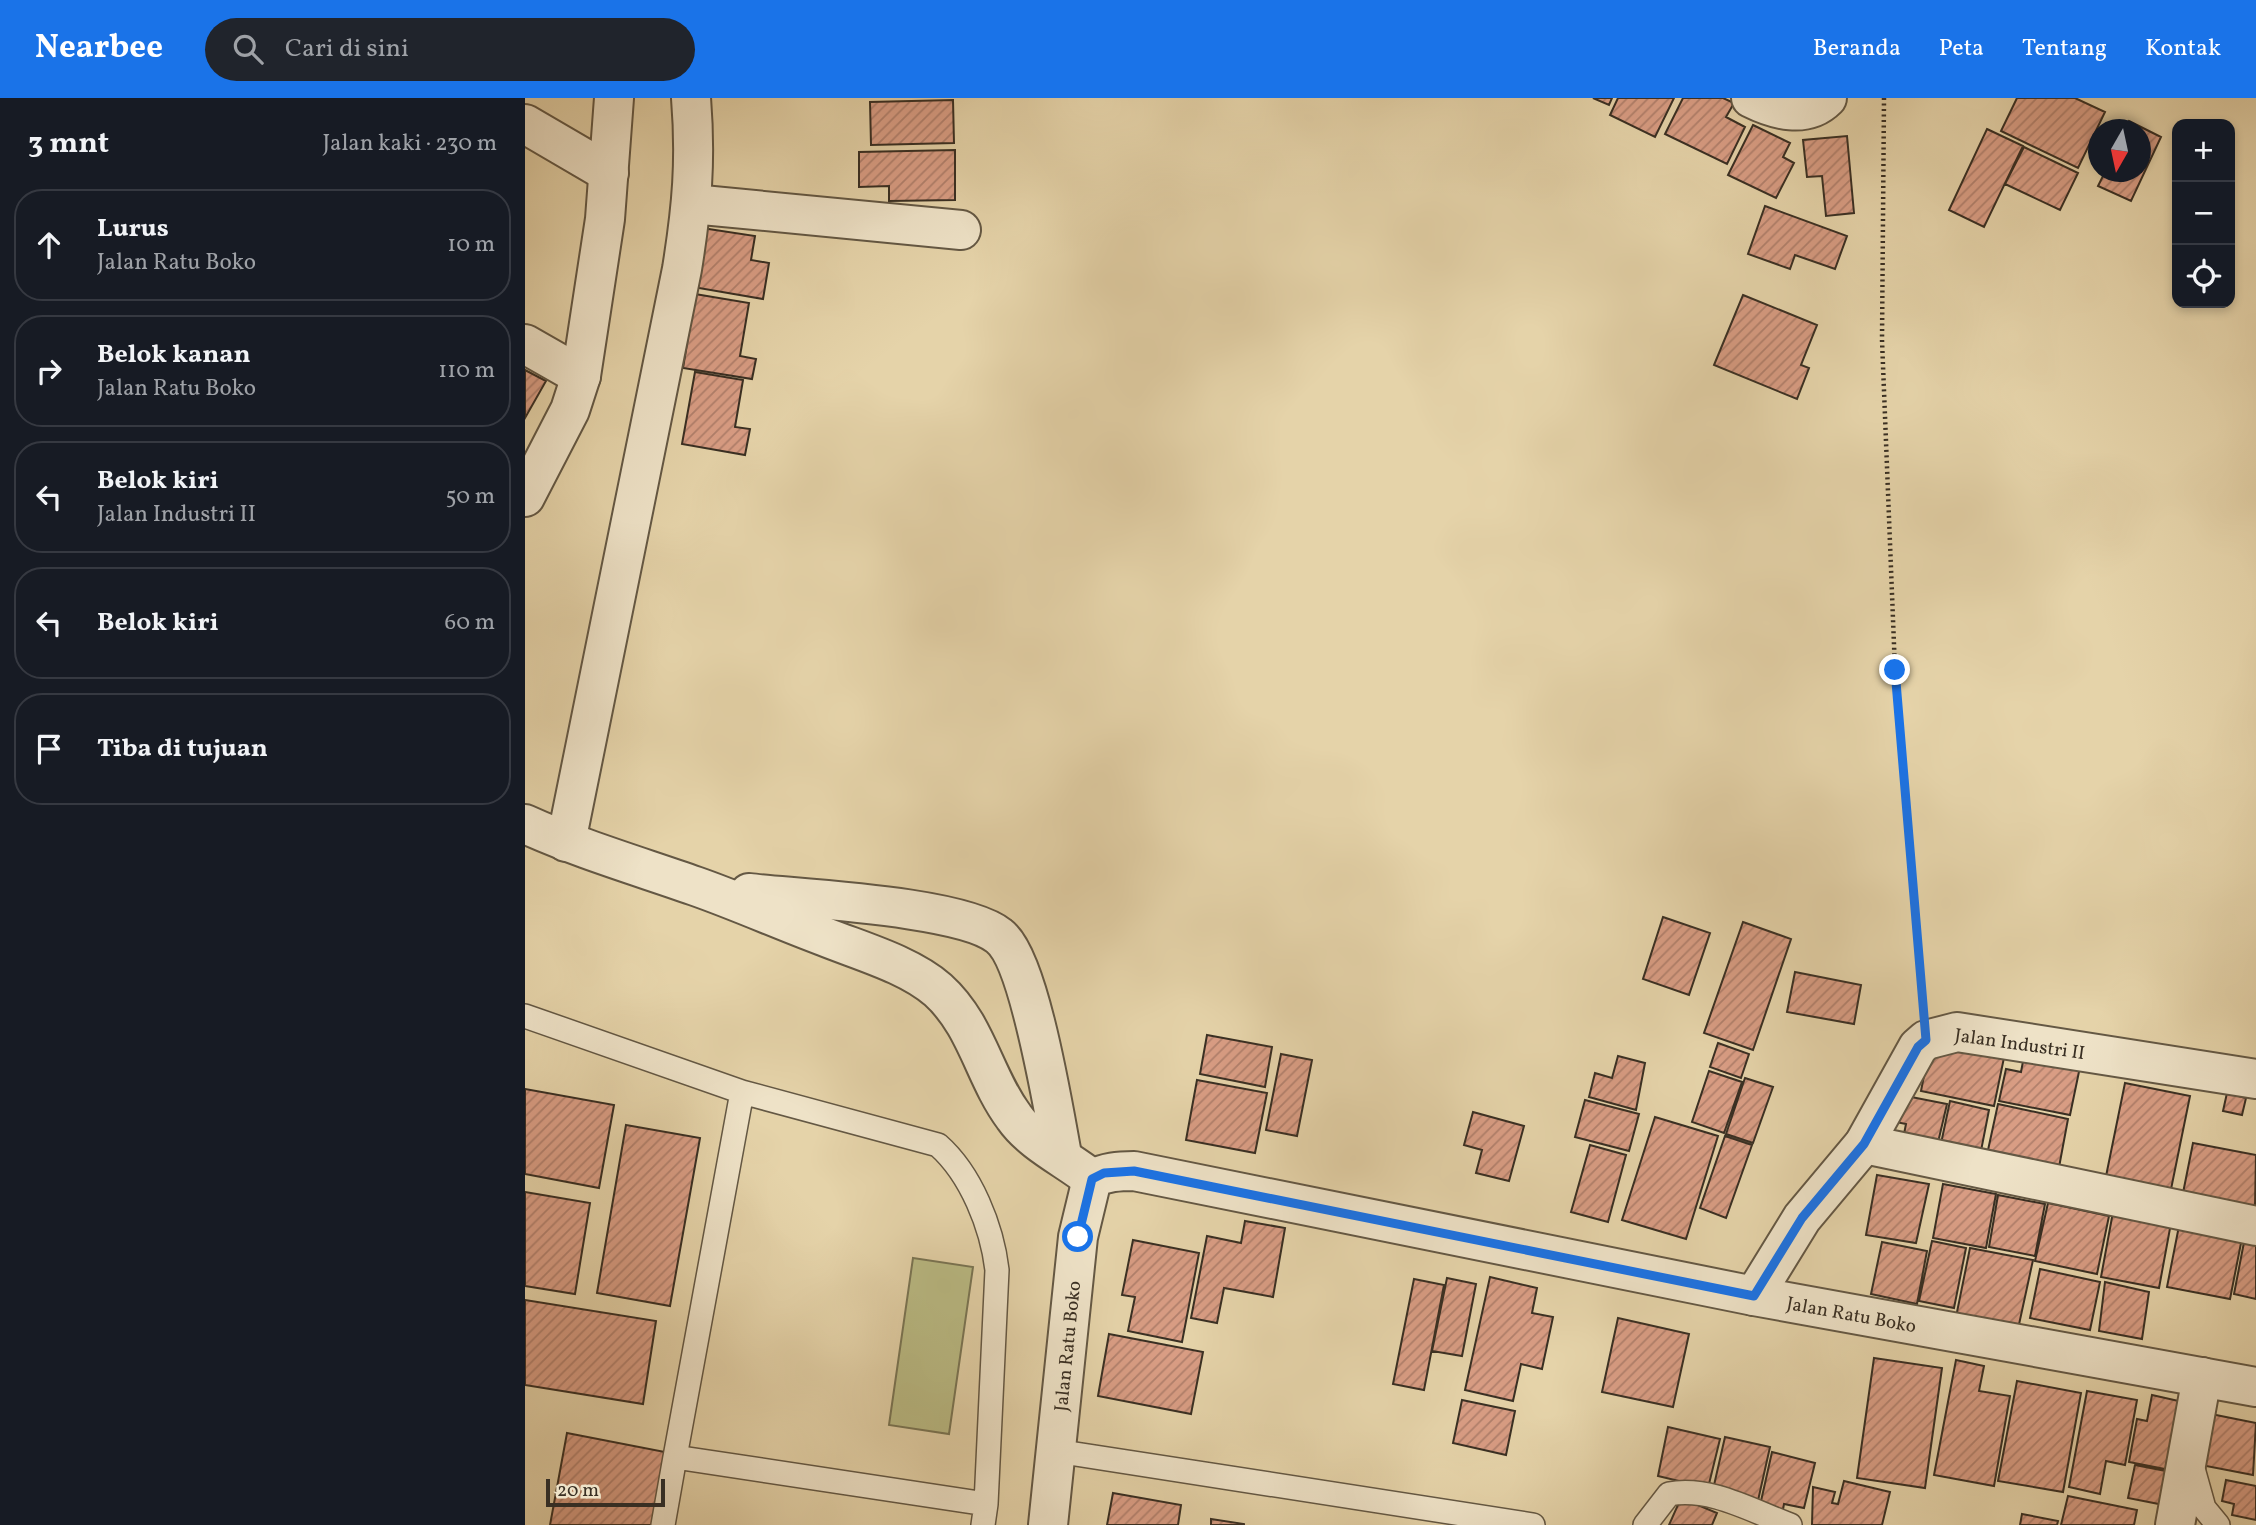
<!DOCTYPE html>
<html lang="id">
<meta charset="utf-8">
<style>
:root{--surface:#171b24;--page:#20242c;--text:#f1f3f6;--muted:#9ea1a6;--line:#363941;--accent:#1a73e8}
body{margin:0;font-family:Vollkorn,serif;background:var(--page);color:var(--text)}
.controls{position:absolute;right:21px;top:21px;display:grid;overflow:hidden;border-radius:14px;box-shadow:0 4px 10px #0003}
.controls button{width:63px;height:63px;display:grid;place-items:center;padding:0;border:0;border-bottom:2px solid var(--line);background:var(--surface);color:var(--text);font:35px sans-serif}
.compass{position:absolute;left:1563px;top:21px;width:63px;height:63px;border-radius:50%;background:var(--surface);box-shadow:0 4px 10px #0003;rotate:189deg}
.scale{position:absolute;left:21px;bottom:18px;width:119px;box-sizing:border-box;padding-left:7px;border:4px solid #392f23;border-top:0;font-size:19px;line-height:24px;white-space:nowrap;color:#392f23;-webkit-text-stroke:5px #eee2c7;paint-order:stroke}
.stop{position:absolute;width:21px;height:21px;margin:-16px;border:5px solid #1a73e8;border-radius:50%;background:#fff}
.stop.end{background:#1a73e8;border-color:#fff;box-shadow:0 2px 7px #0008}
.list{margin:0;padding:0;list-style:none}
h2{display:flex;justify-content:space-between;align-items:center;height:91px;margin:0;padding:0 28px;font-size:30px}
h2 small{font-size:23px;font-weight:400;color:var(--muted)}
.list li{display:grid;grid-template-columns:46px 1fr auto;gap:21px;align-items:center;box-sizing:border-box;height:112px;margin:0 14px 14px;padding:0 14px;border:2px solid var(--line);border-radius:28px}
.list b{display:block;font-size:26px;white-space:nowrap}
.list p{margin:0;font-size:23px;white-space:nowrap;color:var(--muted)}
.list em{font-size:23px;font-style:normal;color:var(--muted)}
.icon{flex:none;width:38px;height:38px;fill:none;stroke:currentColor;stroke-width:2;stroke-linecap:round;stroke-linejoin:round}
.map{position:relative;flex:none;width:1731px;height:1427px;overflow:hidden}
header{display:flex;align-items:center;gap:42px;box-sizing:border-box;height:98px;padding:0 35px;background:var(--accent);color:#fff}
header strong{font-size:33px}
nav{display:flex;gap:38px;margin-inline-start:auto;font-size:24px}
.search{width:490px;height:63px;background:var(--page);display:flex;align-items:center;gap:18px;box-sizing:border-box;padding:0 24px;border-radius:38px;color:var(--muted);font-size:26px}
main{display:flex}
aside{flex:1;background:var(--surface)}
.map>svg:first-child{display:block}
</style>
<header>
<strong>Nearbee</strong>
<div class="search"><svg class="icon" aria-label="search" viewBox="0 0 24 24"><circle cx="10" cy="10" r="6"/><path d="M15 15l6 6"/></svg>Cari di sini</div>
<nav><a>Beranda</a><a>Peta</a><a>Tentang</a><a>Kontak</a></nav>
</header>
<main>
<aside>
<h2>3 mnt<small>Jalan kaki · 230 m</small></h2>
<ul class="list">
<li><svg class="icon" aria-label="ahead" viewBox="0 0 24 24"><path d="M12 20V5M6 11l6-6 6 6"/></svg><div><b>Lurus</b><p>Jalan Ratu Boko</p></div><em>10 m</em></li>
<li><svg class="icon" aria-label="right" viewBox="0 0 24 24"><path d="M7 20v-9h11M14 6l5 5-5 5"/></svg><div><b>Belok kanan</b><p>Jalan Ratu Boko</p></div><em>110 m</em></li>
<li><svg class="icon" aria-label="left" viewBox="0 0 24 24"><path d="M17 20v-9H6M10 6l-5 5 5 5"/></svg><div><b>Belok kiri</b><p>Jalan Industri II</p></div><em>50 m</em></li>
<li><svg class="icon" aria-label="left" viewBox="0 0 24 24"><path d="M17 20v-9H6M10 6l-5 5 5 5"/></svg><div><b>Belok kiri</b></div><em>60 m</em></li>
<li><svg class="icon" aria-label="arrive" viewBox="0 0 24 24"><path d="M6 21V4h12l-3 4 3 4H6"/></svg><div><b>Tiba di tujuan</b></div></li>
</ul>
</aside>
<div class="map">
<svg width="1731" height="1427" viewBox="0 0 1731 1427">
<defs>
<pattern id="building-hatch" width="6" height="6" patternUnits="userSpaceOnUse" patternTransform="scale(1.75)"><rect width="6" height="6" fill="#d99d84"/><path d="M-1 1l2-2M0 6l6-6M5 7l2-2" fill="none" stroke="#b1806c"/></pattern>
</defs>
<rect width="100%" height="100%" fill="#e5d3a9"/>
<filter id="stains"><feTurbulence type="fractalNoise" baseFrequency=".00286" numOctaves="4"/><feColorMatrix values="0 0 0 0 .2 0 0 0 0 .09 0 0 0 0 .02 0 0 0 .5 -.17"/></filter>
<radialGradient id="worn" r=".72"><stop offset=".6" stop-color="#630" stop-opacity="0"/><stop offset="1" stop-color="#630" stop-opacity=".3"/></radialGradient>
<path fill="#babb84" stroke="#7a7554" stroke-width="2" d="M 388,1160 L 448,1169 L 424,1336 L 364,1327 Z"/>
<path fill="url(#building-hatch)" stroke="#392f23" stroke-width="2" d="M 1068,0 L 1087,0 L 1084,7 Z
M 1093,0 L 1149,0 L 1130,39 L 1085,17 Z
M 1158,0 L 1198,0 L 1209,5 L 1201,19 L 1220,29 L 1202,66 L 1140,36 Z
M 1492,0 L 1550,0 L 1580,14 L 1553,70 L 1476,33 Z
M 428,2 L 429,45 L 346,47 L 345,4 Z
M 1604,23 L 1636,39 L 1606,103 L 1573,88 L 1580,74 L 1616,74 L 1616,32 L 1600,32 Z
M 1228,27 L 1265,45 L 1258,59 L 1269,65 L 1251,100 L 1203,77 Z
M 1462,31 L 1498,48 L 1459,129 L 1424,112 Z
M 1322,38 L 1329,115 L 1301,118 L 1297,78 L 1282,79 L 1278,42 Z
M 1499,49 L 1553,75 L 1535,112 L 1480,86 Z
M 430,52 L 430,102 L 364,103 L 364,88 L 334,89 L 334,54 Z
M 1240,108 L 1322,138 L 1310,171 L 1270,157 L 1265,171 L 1223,156 Z
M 177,130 L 230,138 L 226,162 L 244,165 L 238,201 L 168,189 Z
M 170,196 L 224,205 L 215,258 L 231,261 L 227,281 L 158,270 Z
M 1218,197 L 1292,227 L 1276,267 L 1284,270 L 1272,301 L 1189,267 Z
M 0,272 L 21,283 L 0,320 Z
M 170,274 L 218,282 L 210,329 L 225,331 L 220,357 L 157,346 Z
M 1138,819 L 1185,835 L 1164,897 L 1118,881 Z
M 1218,824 L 1266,841 L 1228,952 L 1179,935 Z
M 1270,874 L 1336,887 L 1329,926 L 1262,914 Z
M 682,937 L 747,949 L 740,989 L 675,976 Z
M 1193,945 L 1224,956 L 1216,980 L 1185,969 Z
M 1405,947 L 1481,950 L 1469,1008 L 1396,993 Z
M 1500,953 L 1556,964 L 1545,1017 L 1474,1003 L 1481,971 L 1496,974 Z
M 756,956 L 787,962 L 772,1038 L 741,1032 Z
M 1093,958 L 1120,965 L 1111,1012 L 1064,999 L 1070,975 L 1087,980 Z
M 1184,973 L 1217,984 L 1199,1035 L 1167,1024 Z
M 1220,980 L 1248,989 L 1228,1045 L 1201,1036 Z
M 672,982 L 742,995 L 730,1055 L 661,1042 Z
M 1600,985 L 1665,998 L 1644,1101 L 1579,1088 Z
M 0,991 L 89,1007 L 74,1090 L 0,1076 Z
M 1702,995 L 1721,1000 L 1717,1017 L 1698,1013 Z
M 1371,996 L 1422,1006 L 1411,1053 L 1377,1046 L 1381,1026 L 1366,1023 Z
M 1060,1002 L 1114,1016 L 1104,1053 L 1050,1039 Z
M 1425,1003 L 1464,1012 L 1454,1063 L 1414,1055 Z
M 1473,1006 L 1543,1021 L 1532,1080 L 1460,1066 Z
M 948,1014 L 999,1028 L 984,1083 L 951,1075 L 957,1052 L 939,1047 Z
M 1130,1019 L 1193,1038 L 1161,1141 L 1097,1122 Z
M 101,1027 L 175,1040 L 145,1208 L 72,1195 Z
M 1200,1038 L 1227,1047 L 1201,1120 L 1175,1110 Z
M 1668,1045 L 1731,1057 L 1730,1109 L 1658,1095 Z
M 1065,1047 L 1101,1057 L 1083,1124 L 1046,1114 Z
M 1352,1077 L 1404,1086 L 1391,1145 L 1341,1137 Z
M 1418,1086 L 1471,1096 L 1461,1150 L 1408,1140 Z
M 0,1094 L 65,1105 L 50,1196 L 0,1188 Z
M 1473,1097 L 1520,1106 L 1510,1158 L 1464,1149 Z
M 1523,1105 L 1584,1118 L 1572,1176 L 1510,1163 Z
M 1588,1114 L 1646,1125 L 1634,1190 L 1576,1179 Z
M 720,1123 L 760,1130 L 748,1199 L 699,1190 L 692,1225 L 666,1220 L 682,1138 L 716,1145 Z
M 1654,1128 L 1717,1140 L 1705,1201 L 1642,1189 Z
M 1720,1139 L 1731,1141 L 1731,1201 L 1709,1196 Z
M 608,1142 L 674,1155 L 657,1244 L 603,1233 L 610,1199 L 597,1197 Z
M 1407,1143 L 1441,1150 L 1429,1210 L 1394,1203 Z
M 1357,1144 L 1402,1153 L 1392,1206 L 1346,1196 Z
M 1445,1150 L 1508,1162 L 1493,1231 L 1431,1219 Z
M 1515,1171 L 1575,1184 L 1565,1232 L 1505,1220 Z
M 965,1179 L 1012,1190 L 1007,1215 L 1028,1219 L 1017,1271 L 996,1266 L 988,1303 L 940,1292 Z
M 922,1180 L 951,1186 L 937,1258 L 907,1253 Z
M 889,1181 L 919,1187 L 899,1292 L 868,1286 Z
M 1580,1184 L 1624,1194 L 1617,1241 L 1574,1233 Z
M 0,1202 L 131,1223 L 118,1306 L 0,1287 Z
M 1093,1220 L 1164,1236 L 1148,1309 L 1077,1294 Z
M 584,1236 L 678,1254 L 666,1316 L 573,1298 Z
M 1349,1260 L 1417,1270 L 1400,1390 L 1332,1380 Z
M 1431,1262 L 1459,1268 L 1454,1293 L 1485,1298 L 1469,1388 L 1409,1377 Z
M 1492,1283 L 1556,1295 L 1538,1394 L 1473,1383 Z
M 1562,1293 L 1612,1302 L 1600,1367 L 1581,1363 L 1575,1396 L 1544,1389 Z
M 1627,1297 L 1658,1304 L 1645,1372 L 1604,1364 L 1612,1321 L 1622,1323 Z
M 937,1302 L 990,1313 L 981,1357 L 928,1345 Z
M 1686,1316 L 1731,1325 L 1728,1377 L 1676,1367 Z
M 1143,1329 L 1195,1341 L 1183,1390 L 1133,1378 Z
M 42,1335 L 145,1355 L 131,1427 L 25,1427 Z
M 1200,1339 L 1245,1349 L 1232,1407 L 1187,1396 Z
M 1247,1354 L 1290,1365 L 1279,1410 L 1259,1406 L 1257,1417 L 1234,1412 Z
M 1610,1367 L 1646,1374 L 1639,1407 L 1603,1400 Z
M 1701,1382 L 1731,1388 L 1731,1422 L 1707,1417 L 1709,1406 L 1697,1403 Z
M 1319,1383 L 1365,1394 L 1357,1427 L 1287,1427 L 1288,1389 L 1310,1394 L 1307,1405 L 1313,1406 Z
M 588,1395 L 656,1407 L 653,1427 L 582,1427 Z
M 1543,1398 L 1612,1412 L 1609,1427 L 1536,1427 Z
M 1156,1400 L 1192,1415 L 1187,1427 L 1144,1427 Z
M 1497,1416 L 1533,1423 L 1532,1427 L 1495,1427 Z
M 686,1421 L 719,1426 L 719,1427 L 686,1427 Z"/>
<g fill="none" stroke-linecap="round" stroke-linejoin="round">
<defs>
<path id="lane" d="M 0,918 L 217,994
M 531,1353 L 1008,1427
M 150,1359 L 217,994 L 413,1047 C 446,1076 467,1129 472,1172 L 461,1406
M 1667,1367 L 1679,1410 L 1693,1427
M 138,1427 L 150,1359 L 461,1406 L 458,1427
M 1120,1427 L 1144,1396 C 1185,1388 1227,1413 1265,1427"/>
<g id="street">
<path d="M 1226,0 C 1250,12 1281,21 1302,0"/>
<path d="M 0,26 L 84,75"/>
<path d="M 167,106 L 436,132"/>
<path d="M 0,246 L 56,278"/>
<path d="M 0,399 L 45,312 L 56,278 L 80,121 L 89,0"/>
<path d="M 0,726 C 55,751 113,768 170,788 C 213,803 255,822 298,838 C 335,853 383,866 413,892 C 452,927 459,979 489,1019 C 507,1045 542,1061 567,1081"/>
<path d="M 41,744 L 157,171 C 167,109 171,62 166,0"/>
<path d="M 224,795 C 278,801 437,808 474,838 C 505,862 529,1015 537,1057"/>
<path d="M 1339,1046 L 1731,1128"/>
<path d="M 1229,1198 L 1277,1120 L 1339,1046 L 1393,949 L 1401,942 L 1432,934 L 1731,981"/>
<path id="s1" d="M 523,1427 L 553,1139 L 567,1081 C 581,1074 593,1073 609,1073 L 1229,1198 L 1731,1289"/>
<path d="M 1650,1427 L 1677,1279"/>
</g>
</defs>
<use href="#lane" stroke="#645844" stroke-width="26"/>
<use href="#street" stroke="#645844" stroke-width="42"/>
<path stroke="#392f23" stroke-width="4.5" stroke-dasharray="2 3.5" stroke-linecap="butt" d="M 1359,0 L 1357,242 L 1370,572 L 1398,904"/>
<use href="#lane" stroke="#eee2c7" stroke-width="23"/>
<use href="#street" stroke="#eee2c7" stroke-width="38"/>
</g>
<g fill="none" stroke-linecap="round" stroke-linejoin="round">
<path stroke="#1a73e8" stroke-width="9" d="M 553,1139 L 567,1081 L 579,1075 L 609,1073 L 1229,1198 L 1277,1120 L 1339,1046 L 1393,949 L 1401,942 L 1370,572"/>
</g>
<g text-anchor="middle" stroke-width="7" stroke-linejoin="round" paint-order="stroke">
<g font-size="19" fill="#392f23" stroke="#eee2c7">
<text transform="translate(1495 945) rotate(8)" y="7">Jalan Industri II</text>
<text dy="7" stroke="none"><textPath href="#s1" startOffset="1124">Jalan Ratu Boko</textPath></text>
<text dy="7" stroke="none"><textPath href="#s1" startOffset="180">Jalan Ratu Boko</textPath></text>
</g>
</g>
<rect width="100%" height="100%" filter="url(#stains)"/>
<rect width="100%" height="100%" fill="url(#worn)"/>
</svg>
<div class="controls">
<button>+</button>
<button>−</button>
<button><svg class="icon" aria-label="locate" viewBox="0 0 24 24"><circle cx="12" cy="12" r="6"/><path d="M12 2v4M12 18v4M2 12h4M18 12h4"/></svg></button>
</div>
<svg class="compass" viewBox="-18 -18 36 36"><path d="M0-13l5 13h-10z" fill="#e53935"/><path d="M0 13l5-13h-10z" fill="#9ea1a6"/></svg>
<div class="scale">20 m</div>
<div class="stop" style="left:553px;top:1139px"></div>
<div class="stop end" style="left:1370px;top:572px"></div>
</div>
</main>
